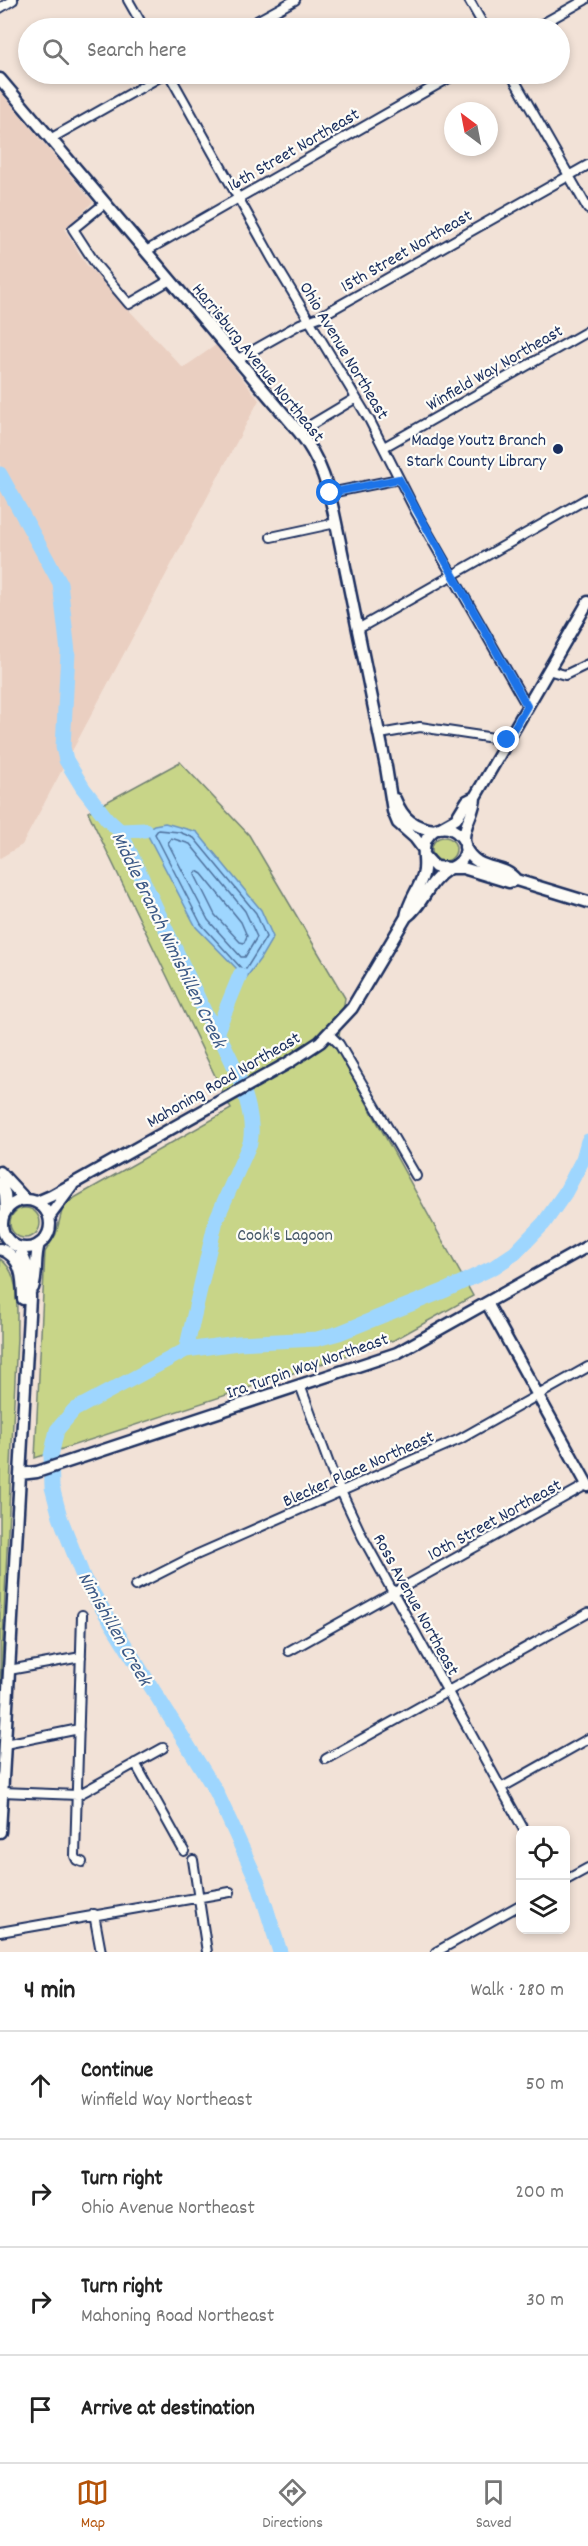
<!DOCTYPE html>
<meta charset="utf-8">
<style>
:root{--surface:#fff;--page:#f2f2f2;--text:#222;--muted:#767676;--line:#e0e0e0;--accent:#b45309}
body{margin:0;font-family:Dekko,sans-serif;background:var(--page);color:var(--text)}
.controls{position:absolute;right:18px;bottom:18px;display:grid;overflow:hidden;border-radius:12px;box-shadow:0 3px 9px #0003}
.controls button{width:54px;height:54px;display:grid;place-items:center;padding:0;border:0;border-bottom:2px solid var(--line);background:var(--surface);color:var(--text);font:30px sans-serif}
.compass{position:absolute;left:444px;top:102px;width:54px;height:54px;border-radius:50%;background:var(--surface);box-shadow:0 3px 9px #0003;rotate:328deg}
.stop{position:absolute;width:18px;height:18px;margin:-14px;border:4px solid #1a73e8;border-radius:50%;background:#fff}
.stop.end{background:#1a73e8;border-color:#fff;box-shadow:0 2px 6px #0008}
.list{margin:0;padding:0;list-style:none}
h2{display:flex;justify-content:space-between;align-items:center;height:78px;margin:0;padding:0 24px;font-size:26px}
h2 small{font-size:20px;font-weight:400;color:var(--muted)}
.list li{display:grid;grid-template-columns:39px 1fr auto;gap:18px;align-items:center;box-sizing:border-box;height:108px;padding:0 24px;border-top:2px solid var(--line)}
.list b{display:block;font-size:22px;white-space:nowrap}
.list p{margin:0;font-size:20px;white-space:nowrap;color:var(--muted)}
.list em{font-size:20px;font-style:normal;color:var(--muted)}
.icon{flex:none;width:33px;height:33px;fill:none;stroke:currentColor;stroke-width:2;stroke-linecap:round;stroke-linejoin:round}
.map{position:relative;flex:none;width:588px;height:1952px;overflow:hidden}
.search{position:absolute;background:var(--surface);box-shadow:0 3px 9px #0003;left:18px;right:18px;top:18px;height:66px;display:flex;align-items:center;gap:15px;box-sizing:border-box;padding:0 21px;border-radius:33px;color:var(--muted);font-size:22px}
.sheet{height:510px;background:var(--surface)}
nav{display:flex;justify-content:space-around;align-items:center;box-sizing:border-box;height:84px;border-top:2px solid var(--line);background:var(--surface);font-size:16px;color:var(--muted)}
nav a{display:grid;justify-items:center;gap:3px}
nav .on{color:var(--accent)}
.map>svg:first-child{display:block}
</style>
<div class="map">
<svg width="588" height="1952" viewBox="0 0 588 1952">
<rect width="100%" height="100%" fill="#f2e2d7"/>
<filter id="ink" filterUnits="userSpaceOnUse"><feTurbulence type="fractalNoise" baseFrequency=".0167" numOctaves="2"/><feDisplacementMap in="SourceGraphic" scale="12" xChannelSelector="R" yChannelSelector="G"/><feConvolveMatrix kernelMatrix="1 2 1 2 8 2 1 2 1" color-interpolation-filters="sRGB"/></filter>
<g filter="url(#ink)">
<path fill="#eacfc1" d="M 0,91 L 93,202 L 65,230 L 86,264 L 183,368 L 216,345 L 259,400 L 22,845 L 0,858 Z"/>
<path fill="#c8d588" stroke="#728273" stroke-width="1.5" d="M 180,762 L 249,835 L 345,998 L 337,1049 L 473,1296 L 394,1340 L 35,1458 L 45,1252 L 56,1234 L 63,1207 L 76,1197 L 231,1109 L 88,812 Z
M432 849a12 12 0 1 1 24 0a12 12 0 1 1-24 0Z
M10 1223a15 15 0 1 1 30 0a15 15 0 1 1-30 0Z
M 0,1259 C 22,1273 16,1314 17,1337 L 0,1701 Z"/>
<path fill="#9ed6fe" stroke="#6a93be" stroke-width="1.5" d="M 165,823 L 197,832 L 261,910 L 273,937 L 260,959 L 246,978 L 196,927 L 145,830 L 154,825 Z"/>
<g fill="none" stroke-linecap="round" stroke-linejoin="round">
<path stroke="#4f729e" stroke-width="1.5" d="M 158,830 L 179,832 L 194,838 L 256,913 L 266,937 L 246,969 L 242,969 L 201,924 L 155,834 Z
M 171,838 L 190,844 L 245,911 L 257,937 L 245,957 L 241,957 L 208,920 L 168,843 Z
M 197,871 L 202,874 L 241,922 L 247,936 L 244,943 L 240,942 L 215,915 L 195,875 Z"/>
<path stroke="#9ed6fe" stroke-width="15" d="M 0,474 L 60,583 L 68,652 L 63,747 L 66,760 L 83,788 L 107,819 L 120,831 L 206,1015 C 226,1044 258,1108 250,1143 L 216,1220 L 186,1350
M 120,831 L 145,830
M 217,1031 L 240,975
M 280,1952 L 259,1885 L 216,1791 L 84,1579 L 60,1517 L 52,1487 L 51,1456 L 57,1430 L 74,1410 L 186,1350 L 238,1343 L 317,1339 L 339,1333 L 446,1290 L 494,1267 L 515,1253 L 544,1223 L 565,1193 L 583,1159 L 588,1141"/>
<defs>
<path id="street" d="M 128,0 L 144,28
M 469,0 L 485,28
M 0,8 L 13,0
M 244,28 L 295,0
M 535,28 L 585,0
M 169,74 L 273,260 L 370,421 L 416,512 L 527,706
M 511,74 L 588,209
M 50,139 L 165,74
M 105,203 L 73,229 L 97,266 L 129,304 L 170,280
M 146,251 L 456,74
M 238,359 L 300,324 L 319,317 L 588,165
M 299,432 L 356,398
M 384,447 L 588,331
M 330,493 L 399,479
M 271,537 L 336,523
M 358,629 L 588,498
M 548,670 L 565,675 L 588,664
M 380,734 L 420,727 L 507,740
M 329,1034 L 339,1044 L 416,1176
M 300,1385 L 332,1472 L 362,1536 L 524,1830
M 135,1586 L 196,1555 L 460,1439 L 588,1367
M 82,1615 L 75,1856 L 77,1860 L 82,1862
M 289,1651 L 588,1484
M 9,1670 L 81,1657
M 5,1744 L 79,1729
M 326,1759 L 588,1613
M 135,1763 L 184,1851
M 501,1788 L 588,1739
M 2,1792 L 78,1795 L 163,1748
M 193,1860 L 207,1952
M 566,1880 L 588,1868
M 94,1914 L 101,1952
M 0,1932 L 230,1892
M 436,1952 L 520,1905"/>
<path id="secondary" d="M 0,79 L 299,432 C 321,459 329,489 336,523 L 386,767 L 393,811 L 398,823 L 415,838 L 424,850
M 395,799 C 403,819 414,828 435,830
M 440,828 L 456,819 L 467,801 L 475,797
M 464,841 C 463,824 475,813 475,797 L 588,602
M 465,847 C 478,874 503,862 516,880
M 453,868 L 463,868 L 509,882 L 516,880 L 588,902
M 406,917 C 425,903 426,883 448,869
M 0,1172 L 25,1199
M 0,1182 L 5,1194 L 6,1209
M2 1224a24 24 0 1 1 48 0a24 24 0 1 1-48 0Z
M 37,1202 L 51,1196 L 288,1063 L 320,1042 L 352,1008 L 406,917 C 408,901 419,890 423,875 C 427,863 420,849 427,838 C 445,808 488,850 451,868 L 435,867 L 425,856
M 49,1217 L 72,1186
M 0,1249 C 22,1256 23,1279 23,1299
M 33,1288 C 38,1273 34,1259 39,1244
M 487,1303 L 588,1486
M 20,1474 L 37,1472 L 397,1353 L 588,1246
M 0,1832 L 30,1297 L 29,1270 L 19,1247"/>
</defs>
<use href="#street" stroke="#1b2f5e" stroke-width="12"/>
<use href="#secondary" stroke="#1b2f5e" stroke-width="15"/>
<use href="#street" stroke="#fdfcf7" stroke-width="8"/>
<use href="#secondary" stroke="#fdfcf7" stroke-width="10"/>
</g>
</g>
<g fill="none" stroke-linecap="round" stroke-linejoin="round" filter="url(#ink)">
<path stroke="#1a73e8" stroke-width="8" d="M 330,493 L 399,479 L 527,706 L 507,740"/>
</g>
<circle fill="#1b2f5e" stroke="#fdfcf7" stroke-width="2" cx="558" cy="449" r="6"/>
<g text-anchor="middle" stroke-width="4.5" stroke-linejoin="round" paint-order="stroke">
<g font-size="18" fill="#1b2f5e" stroke="#fdfcf7">
<text transform="translate(293 149) rotate(-30)" y="6">16th Street Northeast</text>
<text transform="translate(406 250) rotate(-30)" y="6">15th Street Northeast</text>
<text transform="translate(345 350) rotate(59)" y="6">Ohio Avenue Northeast</text>
<text transform="translate(259 362) rotate(51)" y="6">Harrisburg Avenue Northeast</text>
<text transform="translate(494 367) rotate(-30)" y="6">Winfield Way Northeast</text>
<text transform="translate(223 1079) rotate(-30)" y="6">Mahoning Road Northeast</text>
<text transform="translate(307 1365) rotate(-19)" y="6">Ira Turpin Way Northeast</text>
<text transform="translate(358 1468) rotate(-24)" y="6">Blecker Place Northeast</text>
<text transform="translate(494 1519) rotate(-29)" y="6">10th Street Northeast</text>
<text transform="translate(417 1604) rotate(61)" y="6">Ross Avenue Northeast</text>
</g>
<g font-size="18" fill="#1b2f5e" stroke="#fdfcf7" text-anchor="end">
<text x="546" y="445">Madge Youtz Branch<tspan x="546" dy="21">Stark County Library</tspan></text>
</g>
<g font-size="18" fill="#465868" stroke="#fdfcf7">
<text x="285" y="1240">Cook's Lagoon</text>
</g>
<g font-size="20" font-style="italic" fill="#3c5986" stroke="#fdfcf7">
<text transform="translate(170 939) rotate(64)" y="7">Middle Branch Nimishillen Creek</text>
<text transform="translate(116 1628) rotate(60)" y="7">Nimishillen Creek</text>
</g>
</g>
</svg>
<div class="controls">
<button><svg class="icon" aria-label="locate" viewBox="0 0 24 24"><circle cx="12" cy="12" r="6"/><path d="M12 2v4M12 18v4M2 12h4M18 12h4"/></svg></button>
<button><svg class="icon" aria-label="layers" viewBox="0 0 24 24"><path d="M12 4l9 5-9 5-9-5zM3 14l9 5 9-5"/></svg></button>
</div>
<svg class="compass" viewBox="-18 -18 36 36"><path d="M0-13l5 13h-10z" fill="#e53935"/><path d="M0 13l5-13h-10z" fill="#767676"/></svg>
<div class="stop" style="left:330px;top:493px"></div>
<div class="stop end" style="left:507px;top:740px"></div>
<div class="search"><svg class="icon" aria-label="search" viewBox="0 0 24 24"><circle cx="10" cy="10" r="6"/><path d="M15 15l6 6"/></svg>Search here</div>
</div>
<section class="sheet">
<h2>4 min<small>Walk · 280 m</small></h2>
<ul class="list">
<li><svg class="icon" aria-label="ahead" viewBox="0 0 24 24"><path d="M12 20V5M6 11l6-6 6 6"/></svg><div><b>Continue</b><p>Winfield Way Northeast</p></div><em>50 m</em></li>
<li><svg class="icon" aria-label="right" viewBox="0 0 24 24"><path d="M7 20v-9h11M14 6l5 5-5 5"/></svg><div><b>Turn right</b><p>Ohio Avenue Northeast</p></div><em>200 m</em></li>
<li><svg class="icon" aria-label="right" viewBox="0 0 24 24"><path d="M7 20v-9h11M14 6l5 5-5 5"/></svg><div><b>Turn right</b><p>Mahoning Road Northeast</p></div><em>30 m</em></li>
<li><svg class="icon" aria-label="arrive" viewBox="0 0 24 24"><path d="M6 21V4h12l-3 4 3 4H6"/></svg><div><b>Arrive at destination</b></div></li>
</ul>
</section>
<nav>
<a class="on"><svg class="icon" aria-label="map" viewBox="0 0 24 24"><path d="M3 6l6-2 6 2 6-2v14l-6 2-6-2-6 2zM9 4v14M15 6v14"/></svg>Map</a>
<a><svg class="icon" aria-label="directions" viewBox="0 0 24 24"><path d="M12 3l9 9-9 9-9-9zM9 14v-3h6M13 9l2 2-2 2"/></svg>Directions</a>
<a><svg class="icon" aria-label="saved" viewBox="0 0 24 24"><path d="M7 4h10v16l-5-4-5 4z"/></svg>Saved</a>
</nav>
